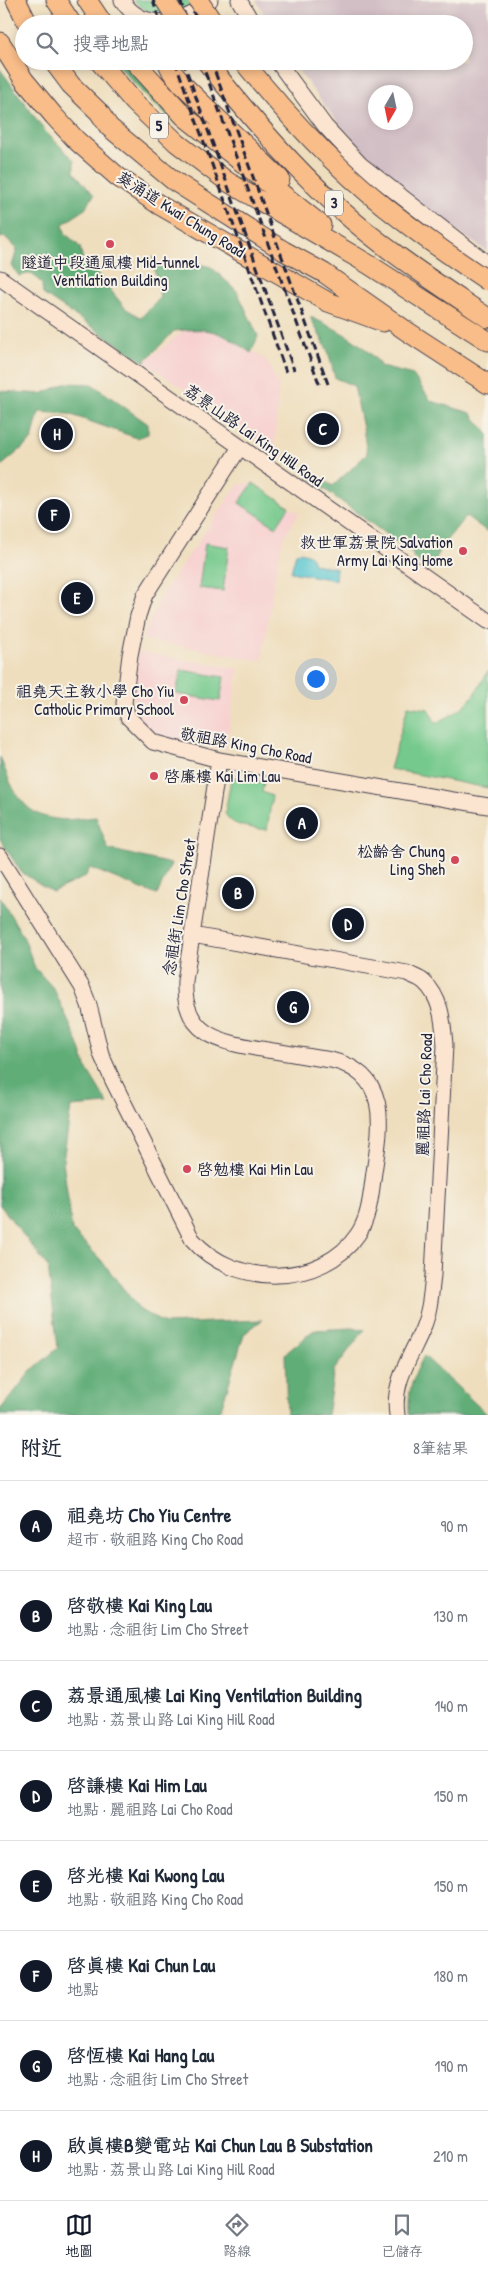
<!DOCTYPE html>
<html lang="zh-TW">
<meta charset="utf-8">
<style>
:root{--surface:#fff;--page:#f6f6f7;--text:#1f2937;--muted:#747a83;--line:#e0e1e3;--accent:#111827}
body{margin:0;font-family:"Patrick Hand","LXGW WenKai TC",sans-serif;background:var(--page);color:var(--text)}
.compass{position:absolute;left:368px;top:85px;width:45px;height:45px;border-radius:50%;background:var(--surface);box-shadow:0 2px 8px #0003;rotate:189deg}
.you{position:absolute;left:315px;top:678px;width:18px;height:18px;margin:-12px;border:4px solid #fff;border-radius:50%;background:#1a73e8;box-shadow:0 0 0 8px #1a73e833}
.badge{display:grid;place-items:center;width:32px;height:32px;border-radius:50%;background:var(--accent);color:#fff;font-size:16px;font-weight:700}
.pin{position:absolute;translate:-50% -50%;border:2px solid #fff;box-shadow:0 1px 5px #0006}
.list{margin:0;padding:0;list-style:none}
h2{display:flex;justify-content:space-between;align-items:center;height:65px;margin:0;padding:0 20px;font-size:21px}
h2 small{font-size:16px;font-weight:400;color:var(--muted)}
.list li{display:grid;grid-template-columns:32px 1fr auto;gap:15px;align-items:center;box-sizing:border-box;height:90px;padding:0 20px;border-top:1px solid var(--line)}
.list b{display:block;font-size:19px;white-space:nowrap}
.list p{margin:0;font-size:16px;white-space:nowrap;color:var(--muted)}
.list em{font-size:16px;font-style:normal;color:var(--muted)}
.icon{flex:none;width:28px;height:28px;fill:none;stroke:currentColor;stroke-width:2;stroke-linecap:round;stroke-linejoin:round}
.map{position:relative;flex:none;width:488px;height:1415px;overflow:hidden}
.search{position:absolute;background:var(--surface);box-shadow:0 2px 8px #0003;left:15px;right:15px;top:15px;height:55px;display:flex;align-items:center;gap:12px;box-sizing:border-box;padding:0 18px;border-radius:28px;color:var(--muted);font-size:19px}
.sheet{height:785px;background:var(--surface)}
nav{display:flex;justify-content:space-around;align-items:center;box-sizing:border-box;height:70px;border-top:1px solid var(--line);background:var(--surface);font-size:14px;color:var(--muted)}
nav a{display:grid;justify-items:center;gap:2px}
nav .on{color:var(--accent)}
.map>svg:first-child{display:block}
</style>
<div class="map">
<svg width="488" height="1415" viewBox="0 0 488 1415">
<rect width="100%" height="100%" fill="#f7f3e8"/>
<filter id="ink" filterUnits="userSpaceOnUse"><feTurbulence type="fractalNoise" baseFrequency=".02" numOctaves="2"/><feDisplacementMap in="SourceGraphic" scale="10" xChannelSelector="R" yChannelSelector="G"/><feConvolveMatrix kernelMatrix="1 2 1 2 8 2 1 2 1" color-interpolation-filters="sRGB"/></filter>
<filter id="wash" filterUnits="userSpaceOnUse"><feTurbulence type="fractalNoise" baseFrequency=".0096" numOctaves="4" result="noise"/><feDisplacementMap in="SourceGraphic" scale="20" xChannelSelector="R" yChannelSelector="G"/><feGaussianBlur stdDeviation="1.12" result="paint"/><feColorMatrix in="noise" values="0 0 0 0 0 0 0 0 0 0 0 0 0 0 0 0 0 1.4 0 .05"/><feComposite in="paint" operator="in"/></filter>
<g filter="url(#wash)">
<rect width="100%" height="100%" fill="#efdebd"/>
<path fill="#f7d0cf" d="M 207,319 L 267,361 L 279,386 L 274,451 L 145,362 L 195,321 Z
M 251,483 L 299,513 L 283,539 L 275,575 L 262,661 L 142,639 L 163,593 L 231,494 L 238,485 Z
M 139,652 L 239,669 L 225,750 L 164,738 L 145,728 L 135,706 L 133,694 Z"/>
<path fill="#d2bec5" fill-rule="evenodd" d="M 256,0 L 488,0 L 488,252 L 448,225 L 422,205 L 370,157 L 335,119 L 291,61 L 464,61 L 464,24 L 270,24 ZM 376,92 L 406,92 L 406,122 L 376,122 Z"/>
<path fill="#75c98c" stroke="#4c7664" d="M 133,0 L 201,0 C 197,6 191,7 184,10 C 163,18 149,16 133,0 Z
M 253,483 L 289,507 L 276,527 L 239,503 Z
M 205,543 L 229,547 L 223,591 L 199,588 Z
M 181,670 L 224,677 L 220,701 L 176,694 Z
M 488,671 L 488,788 L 390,769 L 408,706 L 428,709 L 436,723 C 467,708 472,700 488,671 Z
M 235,777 L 264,782 L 262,792 L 272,796 L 267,830 C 252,827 232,828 225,813 L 231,779 Z"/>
<path fill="#60ad78" stroke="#41685a" d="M 115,61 L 124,61 L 147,87 L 181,121 L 177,125 L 144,94 Z
M 0,69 L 45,131 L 74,160 L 74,172 L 94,195 L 83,211 L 63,224 L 65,233 L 80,247 L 83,261 L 96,272 L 125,308 L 141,318 L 160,297 L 152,257 L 159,267 L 183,260 L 211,267 L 237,291 L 258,336 L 251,353 C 220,331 213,327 174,331 L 144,362 L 43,294 L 42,284 L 32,273 L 19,276 L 12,266 L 17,249 L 5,237 L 0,238 Z
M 310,317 C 333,327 369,345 381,367 L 413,375 L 431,401 L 471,413 L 488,435 L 488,532 L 466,516 L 445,542 L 434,562 L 427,567 L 412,557 L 414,555 L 311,479 L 305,469 L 333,486 L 367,454 L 363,428 L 354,386 L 335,378 L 328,351 Z
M 67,383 L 92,384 L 148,424 L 148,434 L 137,438 L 69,414 L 39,412 L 32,440 L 0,467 L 0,391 L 41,394 Z
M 0,757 C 11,786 21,815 56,819 C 69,821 83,818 96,817 L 108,849 L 171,864 L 157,895 L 90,868 L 85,877 L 52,892 L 21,872 L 0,839 Z
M 0,897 L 24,938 L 35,968 L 54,989 L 78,1043 L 87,1069 L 108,1104 L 71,1107 L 63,1161 L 72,1230 L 101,1260 L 140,1310 L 165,1324 L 262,1320 L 244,1334 L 221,1409 L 211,1415 L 0,1415 L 0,1410 L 32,1370 L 58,1348 L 48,1267 L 0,1205 Z
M 352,1328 L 364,1330 L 334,1370 L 327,1415 L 287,1415 L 285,1354 L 314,1330 Z
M 424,1356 L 488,1415 L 409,1415 C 408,1389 412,1379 424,1356 Z"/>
<path fill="#59c6d0" stroke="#3e7486" d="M 300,552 C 309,554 312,555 314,564 L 336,568 L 335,580 L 291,572 L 296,553 Z"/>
</g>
<g filter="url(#ink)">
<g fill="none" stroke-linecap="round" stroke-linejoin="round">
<defs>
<path id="secondary" d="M 122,0 C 142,33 188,25 210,0
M 239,0 L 253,24
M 277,61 L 325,126 L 361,165 L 488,264
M 0,278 L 488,621
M 240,447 L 145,595 L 138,616 L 130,655 L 124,703 L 128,717 L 153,742 L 219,760 L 488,806
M 0,856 L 82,987 L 89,1005 L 101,1054 L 113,1081 L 192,1239 C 233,1288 322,1288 358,1234 C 370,1216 371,1193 374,1172 C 381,1126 391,1074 331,1060 C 310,1057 288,1053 267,1050 C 222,1042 182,1037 185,981 L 219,760
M 192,935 L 407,973 C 412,976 420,978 424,982 C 442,998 443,1023 445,1045 L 433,1275 C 431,1293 430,1311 423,1328 C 411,1357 392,1382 397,1415"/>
<path id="highway" d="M 16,0 L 28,24
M 56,0 L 72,24
M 87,0 L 103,24
M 0,42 L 24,80 L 54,116 L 77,141 L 118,177 L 161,206 L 328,302 L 383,322
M 53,61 L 71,85 L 99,112 L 109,127 L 174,181 L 284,251 L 324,273 L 405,330 L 488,384
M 99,61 L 134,102 L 177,143 L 228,182 L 368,264 L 488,341
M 134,61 L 185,117 L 321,225
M 167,61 L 172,72 L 183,85 L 280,179
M 206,61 C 247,114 291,165 341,210 C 386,251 438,284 488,318"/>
</defs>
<use href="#secondary" stroke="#413e4e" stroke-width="17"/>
<use href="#highway" stroke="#413e4e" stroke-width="21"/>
<use href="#secondary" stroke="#fce5d0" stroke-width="15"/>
<use href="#highway" stroke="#f8bd89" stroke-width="19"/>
<path stroke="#22223b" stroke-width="3" stroke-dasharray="8 4" stroke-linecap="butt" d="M 153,0 L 161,24
M 161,0 L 170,24
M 180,0 L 188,24
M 190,0 L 197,24
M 175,61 L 286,372
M 183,61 L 294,370
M 201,61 L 320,386
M 211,61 L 328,384"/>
<defs>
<path id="highway-bridge" d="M 165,0 L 180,24
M 198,0 L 214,24
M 243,61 C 291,121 345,178 407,224 C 433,244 461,263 488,281"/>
</defs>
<use href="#highway-bridge" stroke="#413e4e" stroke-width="21" stroke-linecap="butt"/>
<use href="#highway-bridge" stroke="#f8bd89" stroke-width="19"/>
</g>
</g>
<g fill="#d1495b" stroke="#f7f3e8" stroke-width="2">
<circle cx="110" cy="244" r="5"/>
<circle cx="463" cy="551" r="5"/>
<circle cx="184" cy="700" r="5"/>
<circle cx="154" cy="776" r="5"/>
<circle cx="455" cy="860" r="5"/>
<circle cx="187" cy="1169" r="5"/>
</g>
<g text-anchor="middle" stroke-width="4" stroke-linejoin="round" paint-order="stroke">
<g fill="#f7f3e8" stroke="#62616f" stroke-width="1">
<rect x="150" y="113.5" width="18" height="25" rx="4"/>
<rect x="325" y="190.5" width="18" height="25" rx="4"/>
</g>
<g font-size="15" font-weight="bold" fill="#22223b">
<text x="159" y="131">5</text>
<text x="334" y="208">3</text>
</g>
<g font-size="16" fill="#22223b" stroke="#f7f3e8">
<text transform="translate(181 214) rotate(32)" y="6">葵涌道 Kwai Chung Road</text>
<text transform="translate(254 435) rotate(35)" y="6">荔景山路 Lai King Hill Road</text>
<text transform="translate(246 745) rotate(11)" y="6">敬祖路 King Cho Road</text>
<text transform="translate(179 907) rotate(-81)" y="6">念祖街 Lim Cho Street</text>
<text transform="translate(424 1095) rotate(-88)" y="6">麗祖路 Lai Cho Road</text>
</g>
<g font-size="16" fill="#22223b" stroke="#f7f3e8" text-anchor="end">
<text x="110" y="268" text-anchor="middle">隧道中段通風樓 Mid-tunnel<tspan x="110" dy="18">Ventilation Building</tspan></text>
<text x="453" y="548">救世軍荔景院 Salvation<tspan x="453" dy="18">Army Lai King Home</tspan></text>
<text x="174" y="697">祖堯天主教小學 Cho Yiu<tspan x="174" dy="18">Catholic Primary School</tspan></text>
<text x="164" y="782" text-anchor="start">啓廉樓 Kai Lim Lau</text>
<text x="445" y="857">松齡舍 Chung<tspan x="445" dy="18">Ling Sheh</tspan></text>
<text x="197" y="1175" text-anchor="start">啓勉樓 Kai Min Lau</text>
</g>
</g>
</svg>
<svg class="compass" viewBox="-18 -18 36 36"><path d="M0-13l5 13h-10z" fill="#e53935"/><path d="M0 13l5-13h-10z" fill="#747a83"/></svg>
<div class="you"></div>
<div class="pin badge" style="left:302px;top:823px">A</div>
<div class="pin badge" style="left:238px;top:893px">B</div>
<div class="pin badge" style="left:323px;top:429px">C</div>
<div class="pin badge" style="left:348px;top:924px">D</div>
<div class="pin badge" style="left:77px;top:598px">E</div>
<div class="pin badge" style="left:54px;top:515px">F</div>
<div class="pin badge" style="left:293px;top:1007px">G</div>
<div class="pin badge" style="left:57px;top:434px">H</div>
<div class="search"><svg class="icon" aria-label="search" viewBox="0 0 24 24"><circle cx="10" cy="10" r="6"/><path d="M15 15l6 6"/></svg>搜尋地點</div>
</div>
<section class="sheet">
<h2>附近<small>8筆結果</small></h2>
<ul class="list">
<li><span class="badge">A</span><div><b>祖堯坊 Cho Yiu Centre</b><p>超市 · 敬祖路 King Cho Road</p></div><em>90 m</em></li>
<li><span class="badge">B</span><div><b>啓敬樓 Kai King Lau</b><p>地點 · 念祖街 Lim Cho Street</p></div><em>130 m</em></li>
<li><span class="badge">C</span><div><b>荔景通風樓 Lai King Ventilation Building</b><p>地點 · 荔景山路 Lai King Hill Road</p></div><em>140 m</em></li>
<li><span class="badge">D</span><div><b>啓謙樓 Kai Him Lau</b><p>地點 · 麗祖路 Lai Cho Road</p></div><em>150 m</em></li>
<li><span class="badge">E</span><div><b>啓光樓 Kai Kwong Lau</b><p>地點 · 敬祖路 King Cho Road</p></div><em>150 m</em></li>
<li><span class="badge">F</span><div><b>啓真樓 Kai Chun Lau</b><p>地點</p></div><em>180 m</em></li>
<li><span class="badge">G</span><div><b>啓恆樓 Kai Hang Lau</b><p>地點 · 念祖街 Lim Cho Street</p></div><em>190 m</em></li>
<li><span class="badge">H</span><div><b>啟真樓B變電站 Kai Chun Lau B Substation</b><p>地點 · 荔景山路 Lai King Hill Road</p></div><em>210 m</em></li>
</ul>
</section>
<nav>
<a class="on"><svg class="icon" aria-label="map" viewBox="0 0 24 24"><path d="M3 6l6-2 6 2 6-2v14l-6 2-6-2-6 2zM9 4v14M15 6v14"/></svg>地圖</a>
<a><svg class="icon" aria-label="directions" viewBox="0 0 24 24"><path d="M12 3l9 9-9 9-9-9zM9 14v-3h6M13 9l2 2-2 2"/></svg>路線</a>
<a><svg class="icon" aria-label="saved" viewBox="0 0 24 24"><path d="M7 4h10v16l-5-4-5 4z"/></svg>已儲存</a>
</nav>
